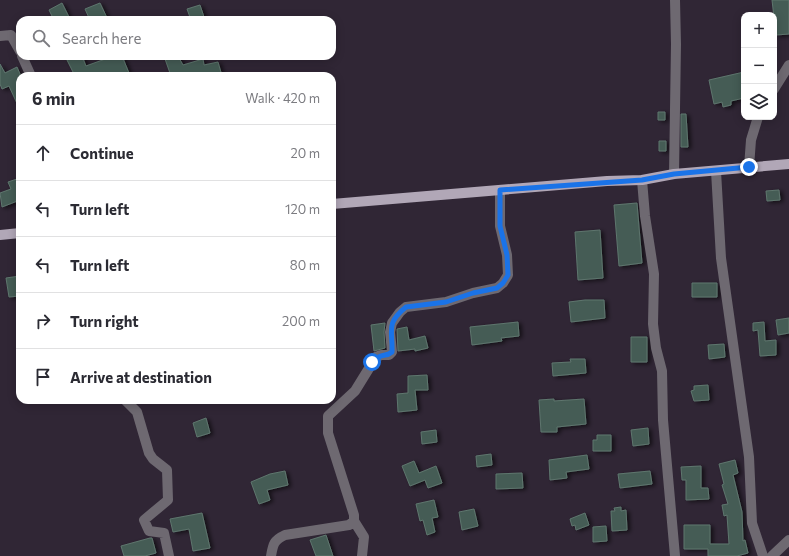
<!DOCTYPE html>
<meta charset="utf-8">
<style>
:root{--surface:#fff;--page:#f2f2f3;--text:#2b2b33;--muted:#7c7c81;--line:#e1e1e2}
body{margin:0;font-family:Commissioner,sans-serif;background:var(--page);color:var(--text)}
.controls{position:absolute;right:12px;top:12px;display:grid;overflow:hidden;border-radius:8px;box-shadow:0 2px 10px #0003}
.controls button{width:36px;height:36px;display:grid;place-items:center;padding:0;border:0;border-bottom:1px solid var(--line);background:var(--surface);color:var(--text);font:20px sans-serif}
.stop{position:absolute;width:12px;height:12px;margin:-9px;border:3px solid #1a73e8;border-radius:50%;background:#fff}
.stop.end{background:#1a73e8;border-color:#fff;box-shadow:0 1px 4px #0008}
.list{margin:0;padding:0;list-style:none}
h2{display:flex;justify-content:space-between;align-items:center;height:52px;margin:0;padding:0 16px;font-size:17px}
h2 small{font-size:13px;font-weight:400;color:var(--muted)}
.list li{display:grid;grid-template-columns:26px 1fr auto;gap:12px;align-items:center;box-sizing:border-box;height:56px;padding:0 16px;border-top:1px solid var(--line)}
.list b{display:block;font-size:15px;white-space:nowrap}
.list em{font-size:13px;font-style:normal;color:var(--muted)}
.icon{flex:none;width:22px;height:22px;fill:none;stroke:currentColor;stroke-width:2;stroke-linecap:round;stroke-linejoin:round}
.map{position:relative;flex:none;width:789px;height:556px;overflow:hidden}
.search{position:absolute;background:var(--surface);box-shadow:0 2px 10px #0003;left:16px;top:16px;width:320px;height:44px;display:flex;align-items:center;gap:10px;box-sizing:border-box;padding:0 14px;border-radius:12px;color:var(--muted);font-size:15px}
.panel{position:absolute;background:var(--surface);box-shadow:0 2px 10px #0003;left:16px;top:72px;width:320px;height:332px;border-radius:12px}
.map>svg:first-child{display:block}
</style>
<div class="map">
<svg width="789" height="556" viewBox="0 0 789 556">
<defs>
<filter id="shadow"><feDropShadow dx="3" dy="1.5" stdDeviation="2" flood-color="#0009"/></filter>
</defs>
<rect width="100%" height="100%" fill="#302635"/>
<path fill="#455c54" stroke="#5e766e" filter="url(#shadow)" d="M 772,0 L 789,0 L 789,34 L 776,35 Z
M 62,3 L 69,17 L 63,20 L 54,20 L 49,10 Z
M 100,3 L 108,20 L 90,20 L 85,9 Z
M 200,5 L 205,20 L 191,20 L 187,9 Z
M 65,56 L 82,56 L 86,66 L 108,58 L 108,56 L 122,56 L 129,73 L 123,76 L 75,76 Z
M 164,56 L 178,56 L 183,65 L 203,59 L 204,65 L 218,62 L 222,76 L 171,76 Z
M 0,64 L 5,73 L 17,67 L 20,74 L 20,110 L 9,86 L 2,89 L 0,84 Z
M 744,72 L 744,98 L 731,101 L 731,105 L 723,107 L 722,102 L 714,104 L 709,80 Z
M 658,112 L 665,112 L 665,120 L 658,120 Z
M 681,114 L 686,114 L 688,147 L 681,147 Z
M 659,141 L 666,141 L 666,151 L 659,151 Z
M 17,179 L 20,187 L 20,200 L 2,207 L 0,193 L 11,189 L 8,182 Z
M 779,190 L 780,200 L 767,201 L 766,191 Z
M 637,203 L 642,263 L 619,266 L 614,205 Z
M 600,230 L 603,278 L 578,280 L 575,232 Z
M 20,276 L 20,296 L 9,297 L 6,278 Z
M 692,283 L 717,283 L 717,297 L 692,297 Z
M 585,300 L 604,300 L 605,318 L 571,322 L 569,302 Z
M 789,318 L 789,333 L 778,335 L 776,320 Z
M 518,322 L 519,336 L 501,338 L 502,341 L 472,345 L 470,327 Z
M 764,322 L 765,341 L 776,340 L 776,355 L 760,356 L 758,330 L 753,331 L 753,323 Z
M 385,323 L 384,332 L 385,348 L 374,351 L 371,325 Z
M 407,327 L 409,340 L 425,336 L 428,348 L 415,351 L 415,349 L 398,351 L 397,329 Z
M 631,337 L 647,337 L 647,362 L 631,362 Z
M 724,344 L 725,357 L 709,359 L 708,345 Z
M 570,359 L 585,359 L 586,373 L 553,376 L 552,363 L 571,362 Z
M 427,375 L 428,390 L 415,390 L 417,410 L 398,412 L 397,394 L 408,393 L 408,376 Z
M 708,385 L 709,400 L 694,401 L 691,391 L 694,390 L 694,386 Z
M 554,399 L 554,401 L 584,399 L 586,424 L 557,427 L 557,432 L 541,432 L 539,400 Z
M 206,418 L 210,433 L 197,437 L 193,423 Z
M 648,428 L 649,444 L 633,446 L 631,430 Z
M 436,430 L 437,442 L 422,444 L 421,432 Z
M 597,435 L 611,435 L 611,451 L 593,451 L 593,440 L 597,440 Z
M 491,454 L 492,465 L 477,467 L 476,456 Z
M 587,455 L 589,469 L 566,472 L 567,478 L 550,480 L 549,460 Z
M 735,460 L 738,473 L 733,475 L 742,512 L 743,541 L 745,540 L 748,553 L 737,556 L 708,556 L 708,549 L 684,549 L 684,525 L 710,525 L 710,544 L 729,544 L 727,515 L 724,516 L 722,505 L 728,504 L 722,485 L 724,484 L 719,464 Z
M 414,461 L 419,473 L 436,466 L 442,483 L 428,488 L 425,480 L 410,486 L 402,466 Z
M 701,466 L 701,488 L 708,488 L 709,499 L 686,500 L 686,480 L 682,480 L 681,467 Z
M 285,471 L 288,485 L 267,490 L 270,500 L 259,504 L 251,482 L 270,474 Z
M 650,471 L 652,484 L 620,488 L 618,474 Z
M 522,473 L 523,488 L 496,489 L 496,474 Z
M 434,500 L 438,517 L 432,518 L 435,532 L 427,535 L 423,520 L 420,521 L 416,504 Z
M 621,507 L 621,511 L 626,510 L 627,530 L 612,531 L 611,511 L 615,511 L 614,508 Z
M 474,509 L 478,526 L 462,530 L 459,512 Z
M 202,513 L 210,548 L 193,551 L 189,529 L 173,532 L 170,519 Z
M 585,513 L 589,525 L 576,530 L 575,525 L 572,526 L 570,519 Z
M 606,526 L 607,541 L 593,542 L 593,527 Z
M 326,535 L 333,556 L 316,556 L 310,540 Z
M 150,538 L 152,538 L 156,553 L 145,556 L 124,556 L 121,546 Z"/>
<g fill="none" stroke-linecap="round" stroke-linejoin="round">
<path stroke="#6e6971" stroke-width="10" d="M 0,36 L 11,35 L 20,51
M 22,56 L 31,76
M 774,89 L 789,65
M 749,167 L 751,140 L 758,117
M 716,171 L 721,258 L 749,457 L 752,523 L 763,556
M 674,174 L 676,44 L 675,0
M 642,180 L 645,216 L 654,274 L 653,324 L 656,348 L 662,371 L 663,420 L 675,556
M 125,400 L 137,412 L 149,453 L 153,459 L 167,470 L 168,500 L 144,520 L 149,531 L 164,533 L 169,556
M 271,556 C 273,544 274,540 285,535 L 349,525 L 354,521
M 362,556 L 364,537 L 354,521 L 354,515 L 328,433 L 328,416 L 355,391 L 376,357 L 381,355 L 389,355 L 392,352 L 390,332 L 392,323 L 400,312 L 406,307 L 446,302 L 473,293 L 497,288 L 503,283 L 508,275 L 507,255 L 500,226 L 500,190
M 772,556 L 789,540"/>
<path stroke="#b1a7b7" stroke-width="10" d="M 332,204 L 607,181 L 642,180 L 674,174 L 789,164
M 0,235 L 20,233"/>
</g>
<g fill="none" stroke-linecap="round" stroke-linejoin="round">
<path stroke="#1a73e8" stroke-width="5" d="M 372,362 C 381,352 385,358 392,352 C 393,330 385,324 406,307 L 446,302 L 473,293 L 497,288 L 503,283 L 508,275 L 507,255 L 500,226 L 500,190 L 642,180 L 674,174 L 749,167"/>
</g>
</svg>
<div class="controls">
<button>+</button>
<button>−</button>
<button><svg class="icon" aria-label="layers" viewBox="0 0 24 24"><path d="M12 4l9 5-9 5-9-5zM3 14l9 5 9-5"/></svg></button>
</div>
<div class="stop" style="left:372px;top:362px"></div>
<div class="stop end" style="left:749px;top:167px"></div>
<div class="search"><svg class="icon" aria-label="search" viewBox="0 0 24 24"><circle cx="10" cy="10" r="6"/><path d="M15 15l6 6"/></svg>Search here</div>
<section class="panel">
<h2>6 min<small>Walk · 420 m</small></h2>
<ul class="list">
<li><svg class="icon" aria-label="ahead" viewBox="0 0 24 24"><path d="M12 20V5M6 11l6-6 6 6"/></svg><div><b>Continue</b></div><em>20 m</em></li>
<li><svg class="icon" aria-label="left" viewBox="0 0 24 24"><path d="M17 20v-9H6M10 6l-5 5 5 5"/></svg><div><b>Turn left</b></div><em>120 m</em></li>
<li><svg class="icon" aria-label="left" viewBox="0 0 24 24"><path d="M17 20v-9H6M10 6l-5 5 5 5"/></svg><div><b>Turn left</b></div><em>80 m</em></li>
<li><svg class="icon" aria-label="right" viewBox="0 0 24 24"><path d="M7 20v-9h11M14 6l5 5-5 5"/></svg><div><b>Turn right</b></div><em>200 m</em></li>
<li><svg class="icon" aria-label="arrive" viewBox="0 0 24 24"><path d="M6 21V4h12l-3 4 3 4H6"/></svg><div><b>Arrive at destination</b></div></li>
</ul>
</section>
</div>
